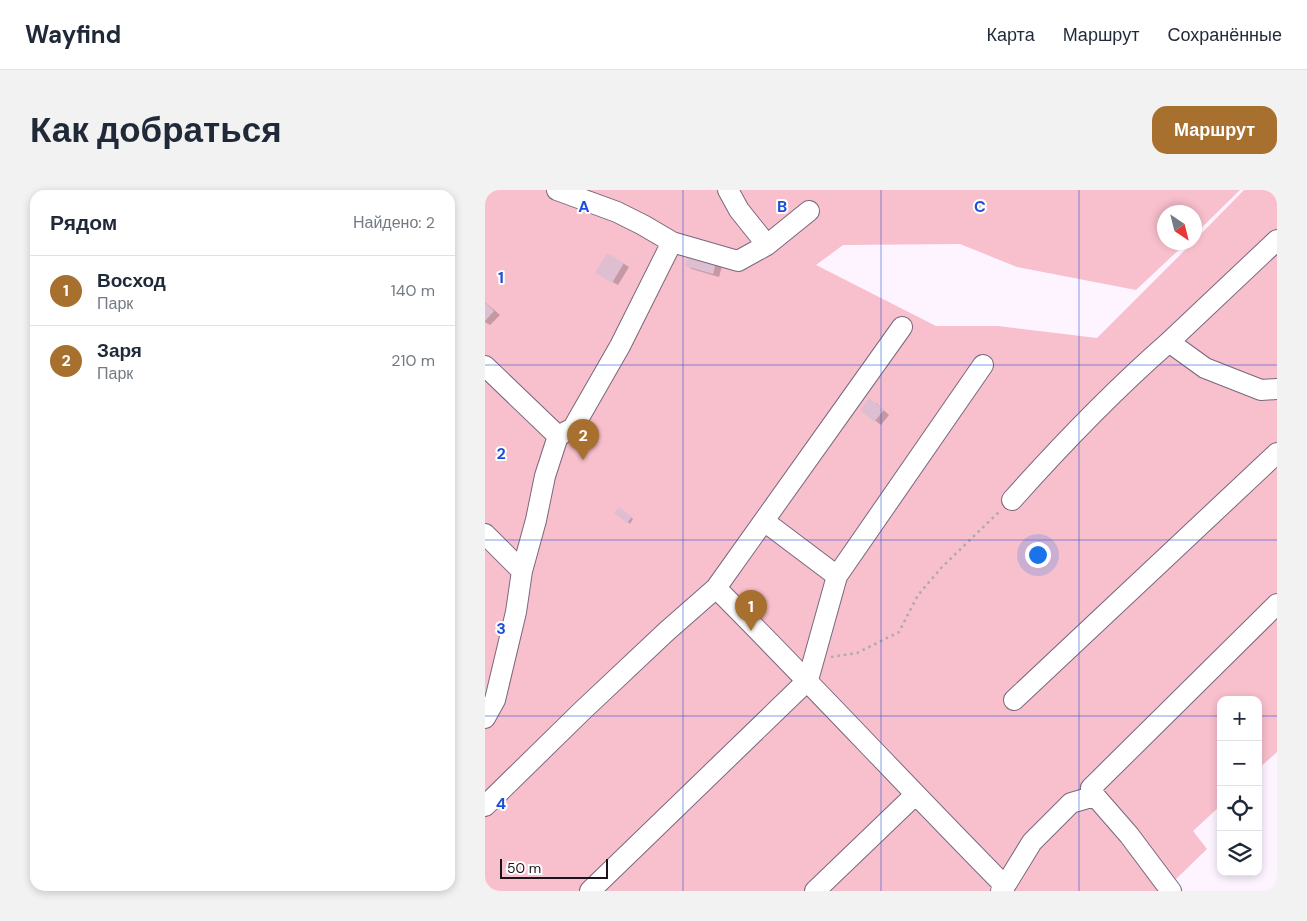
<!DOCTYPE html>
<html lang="ru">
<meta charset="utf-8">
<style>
:root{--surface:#fff;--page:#f2f2f3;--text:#1f2937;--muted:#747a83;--line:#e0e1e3;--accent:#a8702e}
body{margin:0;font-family:"DM Sans",sans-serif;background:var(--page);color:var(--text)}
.controls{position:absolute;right:15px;bottom:15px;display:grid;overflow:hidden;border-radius:10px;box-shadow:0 2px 8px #0003}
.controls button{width:45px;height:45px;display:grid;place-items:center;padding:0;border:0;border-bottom:1px solid var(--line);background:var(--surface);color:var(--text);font:25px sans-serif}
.compass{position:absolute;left:672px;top:15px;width:45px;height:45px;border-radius:50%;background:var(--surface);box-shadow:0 2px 8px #0003;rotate:145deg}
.scale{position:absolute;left:15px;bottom:12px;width:108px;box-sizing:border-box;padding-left:5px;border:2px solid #1b141d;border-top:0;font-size:14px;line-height:18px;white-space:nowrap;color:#1b141d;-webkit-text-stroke:4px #fff;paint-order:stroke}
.you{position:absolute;left:552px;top:364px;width:18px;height:18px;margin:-12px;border:4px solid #fff;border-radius:50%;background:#1a73e8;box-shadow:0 0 0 8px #1a73e833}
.badge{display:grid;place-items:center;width:32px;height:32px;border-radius:50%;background:var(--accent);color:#fff;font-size:16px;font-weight:700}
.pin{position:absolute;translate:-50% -41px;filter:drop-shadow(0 1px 2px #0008)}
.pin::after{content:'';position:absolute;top:26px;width:18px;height:15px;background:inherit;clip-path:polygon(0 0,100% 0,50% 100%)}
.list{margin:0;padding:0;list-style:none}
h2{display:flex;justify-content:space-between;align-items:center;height:65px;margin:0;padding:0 20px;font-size:21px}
h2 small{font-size:16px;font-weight:400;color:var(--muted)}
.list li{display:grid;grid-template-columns:32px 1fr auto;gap:15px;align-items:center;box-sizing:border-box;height:70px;padding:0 20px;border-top:1px solid var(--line)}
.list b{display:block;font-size:19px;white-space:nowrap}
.list p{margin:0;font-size:16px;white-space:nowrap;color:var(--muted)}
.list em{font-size:16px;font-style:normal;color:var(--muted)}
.icon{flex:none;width:28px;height:28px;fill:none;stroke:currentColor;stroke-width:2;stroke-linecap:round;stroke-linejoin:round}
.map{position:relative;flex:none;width:792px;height:701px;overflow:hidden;border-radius:15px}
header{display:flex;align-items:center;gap:30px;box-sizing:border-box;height:70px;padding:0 25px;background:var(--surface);border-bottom:1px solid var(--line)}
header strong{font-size:24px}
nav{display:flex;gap:28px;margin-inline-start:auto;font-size:18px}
.intro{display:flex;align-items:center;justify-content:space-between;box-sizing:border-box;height:120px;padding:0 30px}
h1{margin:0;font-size:35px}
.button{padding:12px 22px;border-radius:15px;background:var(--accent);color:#fff;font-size:18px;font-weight:700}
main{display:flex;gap:30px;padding:0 30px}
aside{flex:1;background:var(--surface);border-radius:15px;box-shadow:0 2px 8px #0003}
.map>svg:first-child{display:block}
</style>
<header>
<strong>Wayfind</strong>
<nav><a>Карта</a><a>Маршрут</a><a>Сохранённые</a></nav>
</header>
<div class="intro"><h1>Как добраться</h1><a class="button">Маршрут</a></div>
<main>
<aside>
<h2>Рядом<small>Найдено: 2</small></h2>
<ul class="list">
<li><span class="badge">1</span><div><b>Восход</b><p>Парк</p></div><em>140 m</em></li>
<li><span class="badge">2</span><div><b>Заря</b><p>Парк</p></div><em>210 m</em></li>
</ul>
</aside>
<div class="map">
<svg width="792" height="701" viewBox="0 0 792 701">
<rect width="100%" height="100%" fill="#fdf4ff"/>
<path fill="#f8bfcd" d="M 0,0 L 755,0 L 710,44 L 709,22 L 679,22 L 679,52 L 701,53 L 651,100 L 532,77 L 475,54 L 358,55 L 331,75 L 451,136 L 513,136 L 612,148 L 707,53 L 709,52 L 710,50 L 759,0 L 792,0 L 792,562 L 773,579 L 773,510 L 736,510 L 736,615 L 708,641 L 722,659 L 690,690 L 698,701 L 0,701 Z"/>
<path fill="#0003" d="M 123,64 L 144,77 L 133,95 L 112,83 Z
M 238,73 L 234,87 L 207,79 L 201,75 Z
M 0,112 L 15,125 L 5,135 L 0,132 Z
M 391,213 L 404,225 L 396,235 L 376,220 Z
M 137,320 L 148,329 L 145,334 L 143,332 Z"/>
<path fill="#debfd2" d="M 204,60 L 232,69 L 228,84 L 200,76 Z
M 122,63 L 139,73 L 127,93 L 110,83 Z
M 0,112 L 9,121 L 0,131 Z
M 384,208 L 399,220 L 389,232 L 375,220 Z
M 134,317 L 147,327 L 142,333 L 129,323 Z"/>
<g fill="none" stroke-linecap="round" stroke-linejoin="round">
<defs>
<path id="minor" d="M 72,0 L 132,22 L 158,35 L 187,52 L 253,71 L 282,55 L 324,21
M 243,0 L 254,20 L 282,55
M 684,152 L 792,50
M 0,176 L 73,246
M 527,310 C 577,254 628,201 684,152 L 720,178 L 776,200 L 792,199
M 279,331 L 352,386
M 0,344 L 37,381
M 231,398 C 329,496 423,598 520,696
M 529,510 L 792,263
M 0,528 L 10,510 L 31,422 L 37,381 L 51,330 L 60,286 L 73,246 L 88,238 L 135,156 L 187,52
M 610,606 L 606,598 L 792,414
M 0,616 L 97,521 L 182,441 L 231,398 L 417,137
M 105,701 L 323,490 L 352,386 L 498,175
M 330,701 L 430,605
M 516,701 L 520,696 L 547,652 L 586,613 L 610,606 L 644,645 L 686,701"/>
</defs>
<use href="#minor" stroke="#79677e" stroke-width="22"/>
<path stroke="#afa7b1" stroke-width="2.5" stroke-dasharray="2.5 4" stroke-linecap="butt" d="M 346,467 L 372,463 L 414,442 L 433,405 L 457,377 L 515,321"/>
<use href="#minor" stroke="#fff" stroke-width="20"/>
</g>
<path fill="none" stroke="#1d4ed8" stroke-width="1" stroke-opacity="0.55" d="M 198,0 L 198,701M 396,0 L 396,701M 594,0 L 594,701M 0,175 L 792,175M 0,350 L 792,350M 0,526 L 736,526M 773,526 L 792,526"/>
<g font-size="16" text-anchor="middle" font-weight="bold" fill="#1d4ed8" stroke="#fff" stroke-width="4" stroke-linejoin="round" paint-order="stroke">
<text x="99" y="22">A</text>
<text x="297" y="22">B</text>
<text x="495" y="22">C</text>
<text x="16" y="93">1</text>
<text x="16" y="269">2</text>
<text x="16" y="444">3</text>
<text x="16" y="619">4</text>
</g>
</svg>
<div class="controls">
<button>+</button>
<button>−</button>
<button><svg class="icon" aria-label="locate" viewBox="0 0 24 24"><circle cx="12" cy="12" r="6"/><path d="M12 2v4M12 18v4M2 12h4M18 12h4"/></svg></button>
<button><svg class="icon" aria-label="layers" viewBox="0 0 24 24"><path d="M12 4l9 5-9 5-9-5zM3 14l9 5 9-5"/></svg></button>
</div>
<svg class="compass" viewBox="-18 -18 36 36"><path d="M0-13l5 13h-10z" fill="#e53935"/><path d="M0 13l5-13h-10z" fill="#747a83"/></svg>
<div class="scale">50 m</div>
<div class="you"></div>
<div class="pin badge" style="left:266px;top:441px">1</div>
<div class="pin badge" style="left:98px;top:270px">2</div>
</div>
</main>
